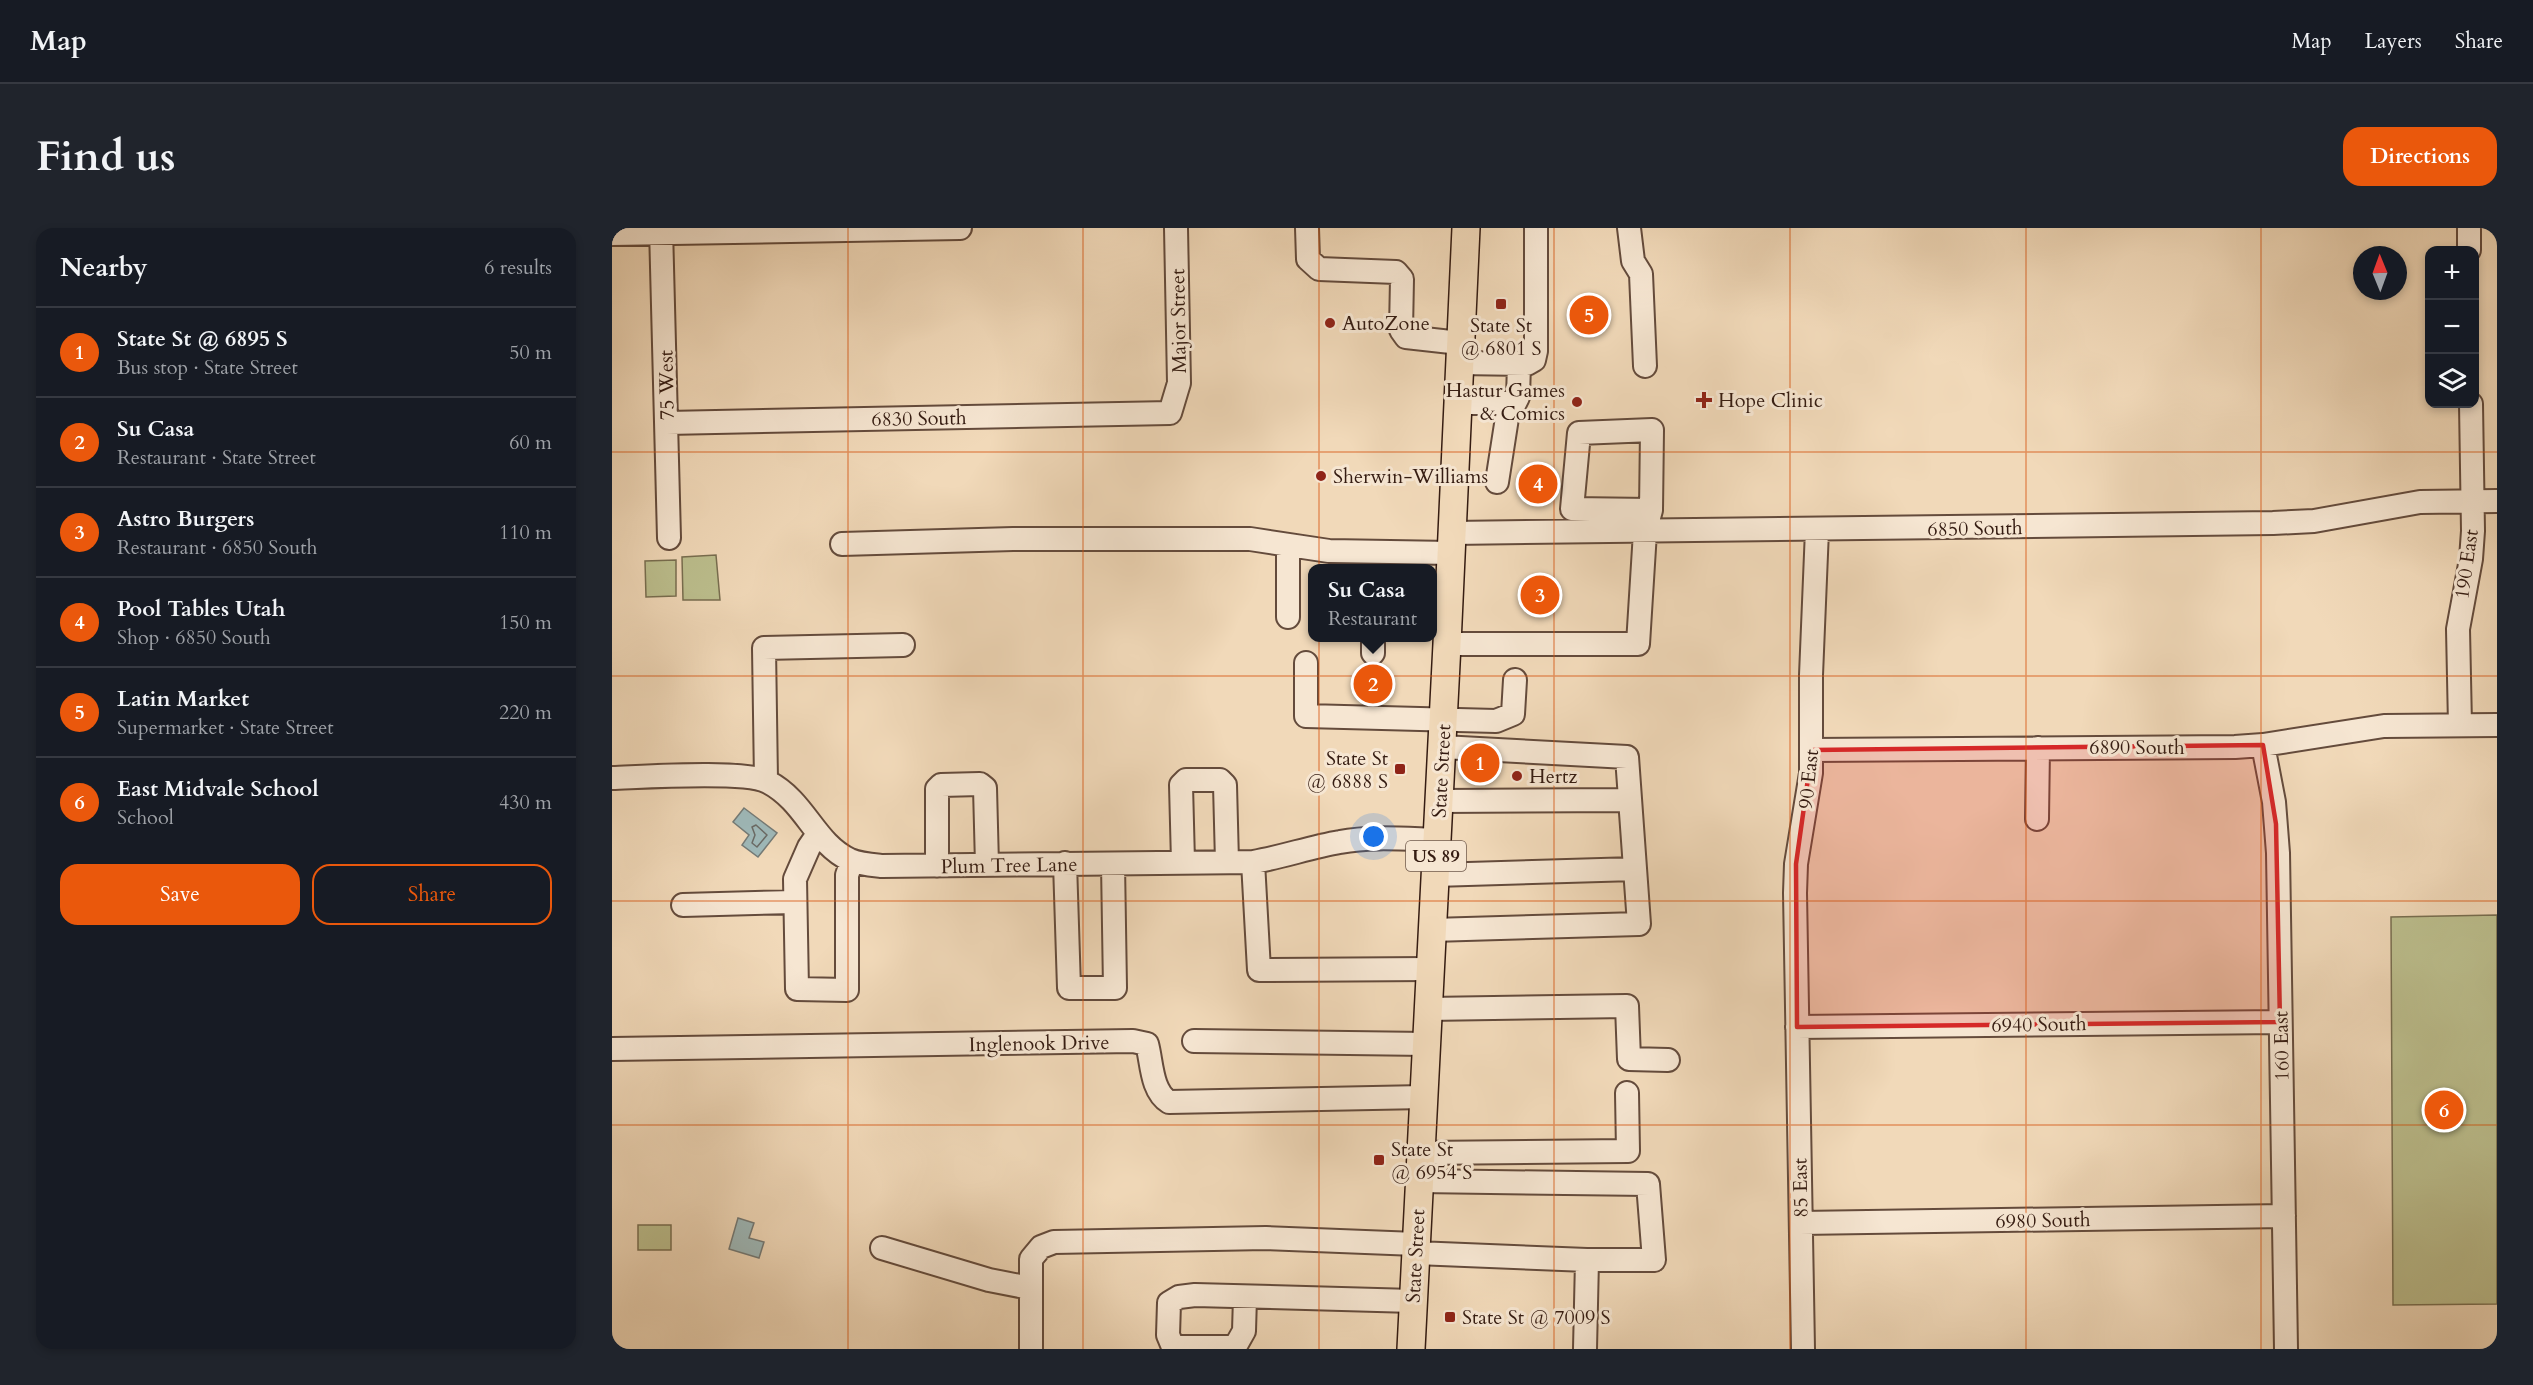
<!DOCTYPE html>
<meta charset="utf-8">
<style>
:root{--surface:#171b24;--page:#20242c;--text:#f1f3f6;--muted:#9ea1a6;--line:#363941;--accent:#ea580c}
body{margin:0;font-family:Cardo,serif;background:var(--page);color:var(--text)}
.controls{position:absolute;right:18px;top:18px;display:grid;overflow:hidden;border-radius:12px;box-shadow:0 3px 9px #0003}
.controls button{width:54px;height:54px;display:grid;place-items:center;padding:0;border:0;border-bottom:2px solid var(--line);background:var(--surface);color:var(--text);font:30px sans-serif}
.compass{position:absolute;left:1741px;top:18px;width:54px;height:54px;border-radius:50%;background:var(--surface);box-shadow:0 3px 9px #0003;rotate:359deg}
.you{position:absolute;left:762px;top:609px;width:21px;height:21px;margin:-15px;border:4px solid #fff;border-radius:50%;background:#1a73e8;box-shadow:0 0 0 9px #1a73e833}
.badge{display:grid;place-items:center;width:39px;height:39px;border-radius:50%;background:var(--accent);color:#fff;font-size:20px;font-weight:700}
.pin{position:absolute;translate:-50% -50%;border:3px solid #fff;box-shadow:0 2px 6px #0006}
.popup{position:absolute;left:696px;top:336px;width:129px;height:78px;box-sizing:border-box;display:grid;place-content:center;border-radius:12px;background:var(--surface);filter:drop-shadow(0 2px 4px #0005);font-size:20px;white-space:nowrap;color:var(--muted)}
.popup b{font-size:22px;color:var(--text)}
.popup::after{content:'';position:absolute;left:50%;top:100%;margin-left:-12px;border:12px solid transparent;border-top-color:var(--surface)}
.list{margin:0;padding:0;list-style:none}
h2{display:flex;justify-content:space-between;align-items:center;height:78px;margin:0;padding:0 24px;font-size:26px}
h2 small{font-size:20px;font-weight:400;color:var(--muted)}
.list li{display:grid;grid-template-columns:39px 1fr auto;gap:18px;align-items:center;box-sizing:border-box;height:90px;padding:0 24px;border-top:2px solid var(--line)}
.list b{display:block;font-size:22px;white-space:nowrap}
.list p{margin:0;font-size:20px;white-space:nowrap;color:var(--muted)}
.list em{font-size:20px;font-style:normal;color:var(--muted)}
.actions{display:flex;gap:12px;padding:18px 24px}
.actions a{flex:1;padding:14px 0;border:2px solid var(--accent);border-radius:18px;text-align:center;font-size:21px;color:var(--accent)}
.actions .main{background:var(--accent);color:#fff}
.icon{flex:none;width:33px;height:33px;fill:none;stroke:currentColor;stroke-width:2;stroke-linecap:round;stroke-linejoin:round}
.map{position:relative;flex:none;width:1885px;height:1121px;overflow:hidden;border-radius:18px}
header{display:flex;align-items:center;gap:36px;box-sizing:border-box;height:84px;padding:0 30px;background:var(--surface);border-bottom:2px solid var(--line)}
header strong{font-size:28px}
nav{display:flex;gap:33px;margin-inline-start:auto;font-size:21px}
.intro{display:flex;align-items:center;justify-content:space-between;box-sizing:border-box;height:144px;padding:0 36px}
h1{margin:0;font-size:42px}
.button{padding:15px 27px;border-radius:18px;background:var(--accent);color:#fff;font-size:21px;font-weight:700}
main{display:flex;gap:36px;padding:0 36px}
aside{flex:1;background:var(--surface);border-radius:18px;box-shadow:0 3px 9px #0003}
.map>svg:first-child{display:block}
</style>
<header>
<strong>Map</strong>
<nav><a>Map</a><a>Layers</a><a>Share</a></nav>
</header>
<div class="intro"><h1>Find us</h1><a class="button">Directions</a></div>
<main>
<aside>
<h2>Nearby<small>6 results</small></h2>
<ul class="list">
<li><span class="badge">1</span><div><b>State St @ 6895 S</b><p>Bus stop · State Street</p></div><em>50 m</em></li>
<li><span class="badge">2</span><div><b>Su Casa</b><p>Restaurant · State Street</p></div><em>60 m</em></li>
<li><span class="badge">3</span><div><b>Astro Burgers</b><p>Restaurant · 6850 South</p></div><em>110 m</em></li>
<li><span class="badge">4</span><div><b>Pool Tables Utah</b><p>Shop · 6850 South</p></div><em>150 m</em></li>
<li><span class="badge">5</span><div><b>Latin Market</b><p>Supermarket · State Street</p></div><em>220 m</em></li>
<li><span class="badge">6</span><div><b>East Midvale School</b><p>School</p></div><em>430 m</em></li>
</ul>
<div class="actions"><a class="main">Save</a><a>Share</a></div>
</aside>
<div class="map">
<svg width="1885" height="1121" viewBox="0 0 1885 1121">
<rect width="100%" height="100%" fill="#f1d9b9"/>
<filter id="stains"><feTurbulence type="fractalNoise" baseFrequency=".00333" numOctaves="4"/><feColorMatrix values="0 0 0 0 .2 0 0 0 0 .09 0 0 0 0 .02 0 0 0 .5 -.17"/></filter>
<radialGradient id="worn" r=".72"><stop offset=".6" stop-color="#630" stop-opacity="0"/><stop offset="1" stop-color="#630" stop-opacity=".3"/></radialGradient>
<path fill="#bcbf8e" stroke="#786e50" stroke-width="1.5" d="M 104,327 L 108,372 L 71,372 L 70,329 Z
M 64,332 L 64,368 L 34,369 L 33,333 Z
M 1885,687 L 1885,1076 L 1781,1077 L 1779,689 Z
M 26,997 L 59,997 L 59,1022 L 26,1022 Z"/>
<path fill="#9eb8b8" stroke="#747a76" stroke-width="1.5" d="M 132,580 L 165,605 L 146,629 L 130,617 L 137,607 L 121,594 Z
M 126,990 L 142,995 L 137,1010 L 152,1014 L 147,1030 L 117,1021 Z"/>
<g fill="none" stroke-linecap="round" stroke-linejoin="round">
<path stroke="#6a6a65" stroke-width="1.5" d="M 144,597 L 155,607 L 145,619 L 140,615 L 143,607 L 140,599 Z"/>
<defs>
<path id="minor" d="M 49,0 L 57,310
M 695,0 L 696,31 L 707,41 L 784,44 L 790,51 L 789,102 L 794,109 L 848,115
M 1017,0 L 1021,33 L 1029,46 L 1033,138
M 1857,0 L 1857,22
M 0,6 L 348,0
M 846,135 L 915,136 L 922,132 L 924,123 L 924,0
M 845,175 L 903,175 L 906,169 L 907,136
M 55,195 L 558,185 L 567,155 L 564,0
M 885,254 L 897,177
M 840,305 L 1661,295 L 1702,293 L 1808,274 L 1885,273
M 230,316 L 401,311 L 638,311 L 717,323 L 839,325
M 676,317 L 676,389
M 835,416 L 1026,416 L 1033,304 L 1039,282 L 1040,202 L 967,205 L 960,281 L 1039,282
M 761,425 L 761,410
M 694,435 L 694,488 L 884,493 L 901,486 L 903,452
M 1848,497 L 1846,401 L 1859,331 L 1861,303 L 1859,176
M 1651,517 L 1662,574 L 1666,625 L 1674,1121
M 1200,522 L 1623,519 L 1651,517 L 1772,498 L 1885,497
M 0,550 C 31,549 134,542 156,554 C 194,574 202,615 238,632 C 247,636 260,637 270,638 L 641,634 C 671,629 698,619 728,614 C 759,608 793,611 825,612
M 154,552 L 152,420 L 291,417
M 827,573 L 1018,572
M 1425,591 L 1426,520
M 206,606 L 197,619 L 183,651 L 185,761 L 235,762 L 235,647 L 240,633
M 571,634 L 569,557 L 574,552 L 608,552 L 613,557 L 615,634
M 641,634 L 647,742 L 818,741
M 453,635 L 457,760 L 503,760 L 501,636
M 325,638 L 325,561 L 329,557 L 368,556 L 373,560 L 375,637
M 823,647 L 1023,641
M 71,677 L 182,674
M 820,702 L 1027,696 L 1015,529 L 830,519
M 816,781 L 1015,778 L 1017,831 L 1056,832
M 1185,799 L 1668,794
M 582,813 L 815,816
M 0,821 L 521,813 L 535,816 C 540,834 539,863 557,874 L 812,869
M 809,925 L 1016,923 L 1015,865
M 807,953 L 1036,956 L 1042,1032 L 975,1032 L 973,1121
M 1189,995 L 1672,988
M 270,1020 L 377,1052 L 418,1060
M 804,1025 L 975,1032
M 633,1069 L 632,1103 L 623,1119 L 561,1119 L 556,1107 L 557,1075 L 567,1069 L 583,1067 L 801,1073
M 419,1121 L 419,1031 L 429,1019 L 442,1014 L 654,1010 L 804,1016
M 1191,1121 L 1183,665 L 1184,636 L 1199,545 L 1199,447 L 1205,302"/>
<path id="major" d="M 799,1121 L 835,416 L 854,0"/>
</defs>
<use href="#minor" stroke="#644b3c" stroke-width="26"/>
<use href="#major" stroke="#351c12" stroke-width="30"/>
<use href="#minor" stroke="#f6e6d2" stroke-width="22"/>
<use href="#major" stroke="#f1d9b9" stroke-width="27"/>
</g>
<path fill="#d62828" fill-opacity="0.2" stroke="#d62828" stroke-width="4.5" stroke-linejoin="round" d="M 1651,517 L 1664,596 L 1668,794 L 1185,799 L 1184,636 L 1200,522 Z"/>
<path fill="none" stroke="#d6530d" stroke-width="1.5" stroke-opacity="0.55" d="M 236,0 L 236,1121M 471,0 L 471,1121M 707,0 L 707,1121M 942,0 L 942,1121M 1178,0 L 1178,1121M 1414,0 L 1414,1121M 1649,0 L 1649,1121M 0,224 L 1885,224M 0,448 L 1885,448M 0,673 L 1885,673M 0,897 L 1885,897"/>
<g fill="#8f2418" stroke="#f6e6d2" stroke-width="2">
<rect x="883" y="70" width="12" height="12" rx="3"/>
<circle cx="718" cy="95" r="6"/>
<path d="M1089 163h6v6h6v6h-6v6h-6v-6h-6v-6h6z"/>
<circle cx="965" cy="174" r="6"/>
<circle cx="709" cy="248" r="6"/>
<rect x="782" y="535" width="12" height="12" rx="3"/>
<circle cx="905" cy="548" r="6"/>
<rect x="761" y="926" width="12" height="12" rx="3"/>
<rect x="832" y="1083" width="12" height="12" rx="3"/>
</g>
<g text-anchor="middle" stroke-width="6" stroke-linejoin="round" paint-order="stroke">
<rect fill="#f6e6d2" stroke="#6f594c" stroke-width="1.5" x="794" y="613" width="60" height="30" rx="4.5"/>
<g font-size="18" font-weight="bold" fill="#351c12">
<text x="824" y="634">US 89</text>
</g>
<g font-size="20" fill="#351c12" stroke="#f6e6d2">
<text transform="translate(566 93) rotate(-91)" y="7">Major Street</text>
<text transform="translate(54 157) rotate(-91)" y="7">75 West</text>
<text transform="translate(307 190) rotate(-1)" y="7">6830 South</text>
<text transform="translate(1363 300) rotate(-1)" y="7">6850 South</text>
<text transform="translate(1854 336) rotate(-82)" y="7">190 East</text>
<text x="1525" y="526">6890 South</text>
<text transform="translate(829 543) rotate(-87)" y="7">State Street</text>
<text transform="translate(1196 551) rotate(-84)" y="7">90 East</text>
<text transform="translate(397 637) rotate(-1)" y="7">Plum Tree Lane</text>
<text transform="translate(1427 796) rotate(-1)" y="7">6940 South</text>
<text transform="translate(427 815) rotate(-1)" y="7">Inglenook Drive</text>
<text transform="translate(1669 818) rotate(-91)" y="7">160 East</text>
<text transform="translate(1188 960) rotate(-91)" y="7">85 East</text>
<text transform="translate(1431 992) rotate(-1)" y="7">6980 South</text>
<text transform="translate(803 1028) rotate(-87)" y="7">State Street</text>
</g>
<g font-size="20" fill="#351c12" stroke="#f6e6d2" text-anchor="start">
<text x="730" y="102">AutoZone</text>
<text x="889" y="104" text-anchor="middle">State St<tspan x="889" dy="23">@ 6801 S</tspan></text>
<text x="953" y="169" text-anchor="end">Hastur Games<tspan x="953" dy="23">&amp; Comics</tspan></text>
<text x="1106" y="179">Hope Clinic</text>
<text x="721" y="255">Sherwin-Williams</text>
<text x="776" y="537" text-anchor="end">State St<tspan x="776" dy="23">@ 6888 S</tspan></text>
<text x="917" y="555">Hertz</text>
<text x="779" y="928">State St<tspan x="779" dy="23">@ 6954 S</tspan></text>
<text x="850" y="1096">State St @ 7009 S</text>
</g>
</g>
<rect width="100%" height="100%" filter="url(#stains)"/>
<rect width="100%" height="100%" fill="url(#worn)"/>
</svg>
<div class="controls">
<button>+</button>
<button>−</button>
<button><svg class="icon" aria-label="layers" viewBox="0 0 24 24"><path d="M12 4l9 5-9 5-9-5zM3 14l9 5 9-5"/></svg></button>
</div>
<svg class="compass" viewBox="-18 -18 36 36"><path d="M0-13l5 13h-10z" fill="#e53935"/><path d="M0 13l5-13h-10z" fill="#9ea1a6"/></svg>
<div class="you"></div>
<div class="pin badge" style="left:868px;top:535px">1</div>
<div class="pin badge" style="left:761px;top:456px">2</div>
<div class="popup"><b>Su Casa</b>Restaurant</div>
<div class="pin badge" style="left:928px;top:367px">3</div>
<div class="pin badge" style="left:926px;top:256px">4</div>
<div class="pin badge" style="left:977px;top:87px">5</div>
<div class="pin badge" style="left:1832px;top:882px">6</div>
</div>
</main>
